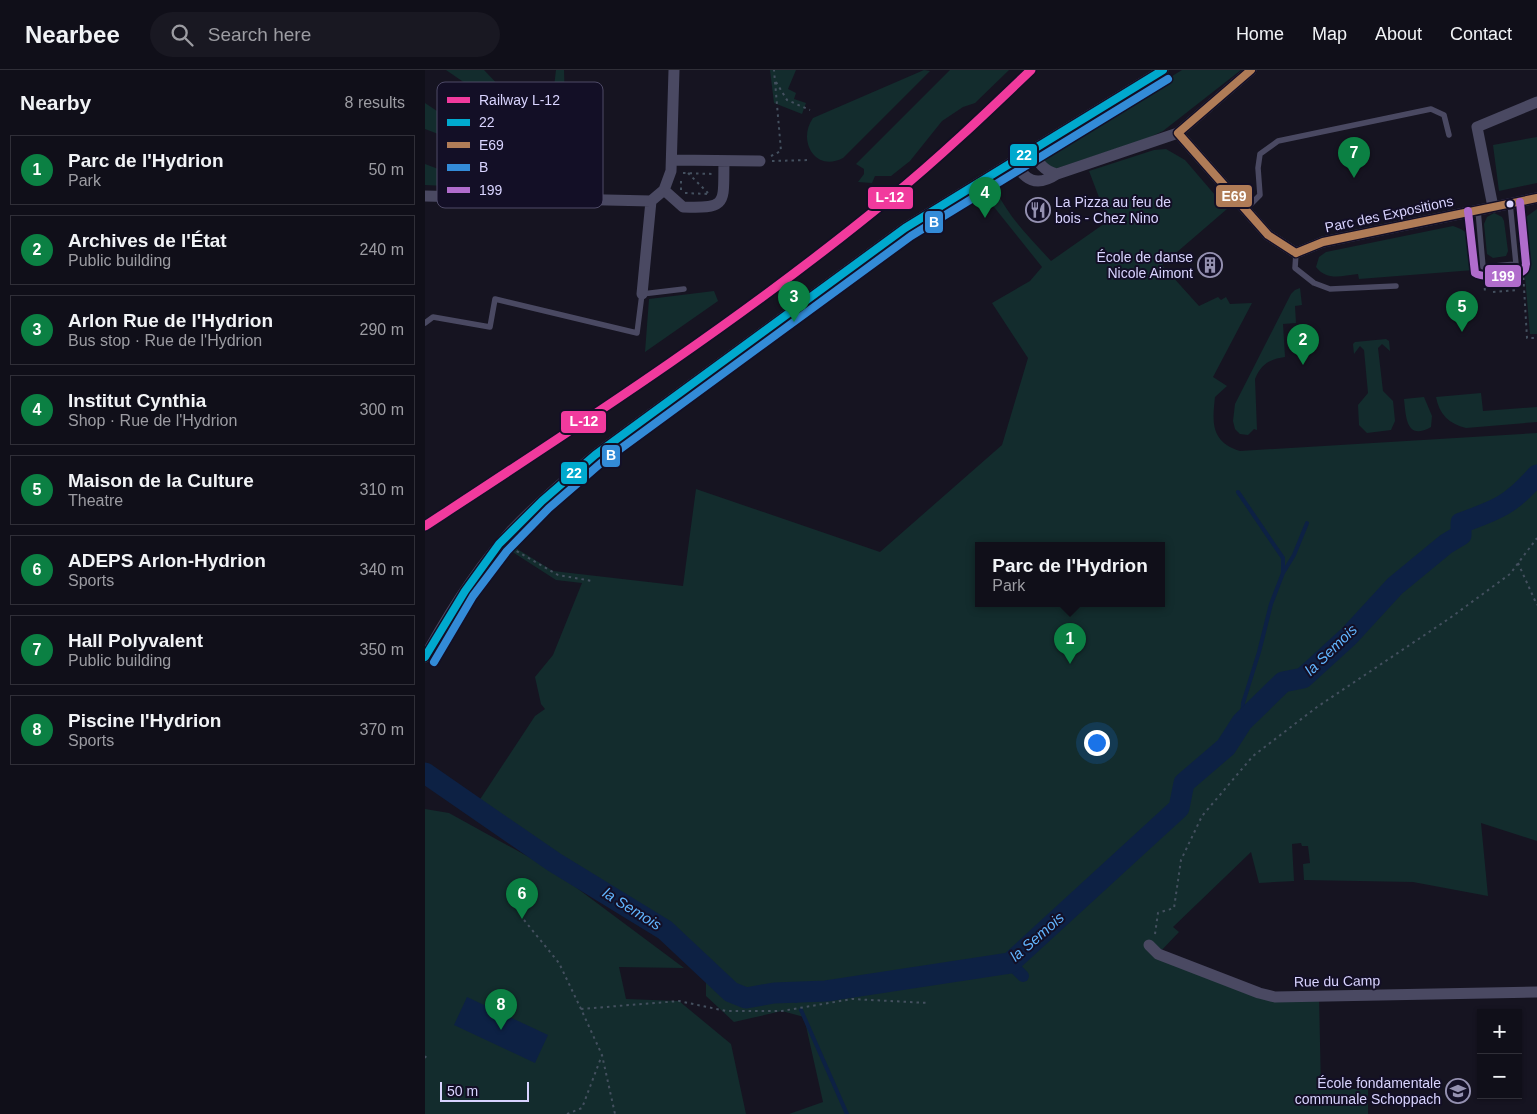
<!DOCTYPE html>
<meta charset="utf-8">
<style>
:root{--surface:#100f19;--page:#191822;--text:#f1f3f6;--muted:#9c9ca2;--line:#302f38;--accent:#0b8043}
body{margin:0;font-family:Helvetica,sans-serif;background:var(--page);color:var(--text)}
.controls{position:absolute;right:15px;bottom:15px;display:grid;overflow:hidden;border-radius:0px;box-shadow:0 1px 4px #0004}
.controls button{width:45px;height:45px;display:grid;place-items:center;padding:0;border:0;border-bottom:1px solid var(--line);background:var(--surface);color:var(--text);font:25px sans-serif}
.scale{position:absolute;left:15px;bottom:12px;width:89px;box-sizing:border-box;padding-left:5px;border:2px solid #d9d4ff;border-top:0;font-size:14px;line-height:18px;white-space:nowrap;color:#d9d4ff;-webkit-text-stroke:4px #130f26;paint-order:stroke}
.you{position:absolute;left:671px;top:672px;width:18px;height:18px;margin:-12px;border:4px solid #fff;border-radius:50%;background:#1a73e8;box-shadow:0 0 0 8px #1a73e833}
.badge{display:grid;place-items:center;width:32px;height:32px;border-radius:50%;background:var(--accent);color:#fff;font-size:16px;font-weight:700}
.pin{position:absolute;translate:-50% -41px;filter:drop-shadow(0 1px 2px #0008)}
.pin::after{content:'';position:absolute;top:26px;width:18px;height:15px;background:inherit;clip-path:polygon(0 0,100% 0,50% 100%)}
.popup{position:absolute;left:550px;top:472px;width:190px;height:65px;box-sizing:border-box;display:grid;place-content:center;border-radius:0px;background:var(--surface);filter:drop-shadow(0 1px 4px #0005);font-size:16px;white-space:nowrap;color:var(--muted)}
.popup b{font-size:19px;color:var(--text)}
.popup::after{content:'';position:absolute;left:50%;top:100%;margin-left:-10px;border:10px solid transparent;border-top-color:var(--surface)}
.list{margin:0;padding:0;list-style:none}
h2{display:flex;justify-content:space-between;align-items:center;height:65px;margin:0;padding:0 20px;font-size:21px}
h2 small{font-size:16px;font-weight:400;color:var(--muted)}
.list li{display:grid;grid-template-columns:32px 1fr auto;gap:15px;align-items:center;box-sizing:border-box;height:70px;margin:0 10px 10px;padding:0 10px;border:1px solid var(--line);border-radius:0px}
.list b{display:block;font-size:19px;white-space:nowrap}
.list p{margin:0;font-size:16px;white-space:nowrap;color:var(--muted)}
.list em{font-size:16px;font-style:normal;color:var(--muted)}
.icon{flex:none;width:28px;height:28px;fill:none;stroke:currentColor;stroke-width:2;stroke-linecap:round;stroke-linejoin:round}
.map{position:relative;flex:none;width:1112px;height:1044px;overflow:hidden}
header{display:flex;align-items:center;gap:30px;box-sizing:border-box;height:70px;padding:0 25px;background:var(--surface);border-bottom:1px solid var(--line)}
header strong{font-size:24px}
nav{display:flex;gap:28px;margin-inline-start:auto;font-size:18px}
.search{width:350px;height:45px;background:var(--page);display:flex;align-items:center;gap:12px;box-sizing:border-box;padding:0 18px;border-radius:28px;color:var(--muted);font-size:19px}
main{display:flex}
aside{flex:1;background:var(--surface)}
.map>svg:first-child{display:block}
</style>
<header>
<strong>Nearbee</strong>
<div class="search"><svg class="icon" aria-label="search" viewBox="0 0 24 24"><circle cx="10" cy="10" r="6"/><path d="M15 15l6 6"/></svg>Search here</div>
<nav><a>Home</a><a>Map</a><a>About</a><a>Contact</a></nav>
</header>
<main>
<aside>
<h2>Nearby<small>8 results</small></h2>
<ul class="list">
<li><span class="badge">1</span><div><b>Parc de l'Hydrion</b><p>Park</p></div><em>50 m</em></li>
<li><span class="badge">2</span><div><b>Archives de l'État</b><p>Public building</p></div><em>240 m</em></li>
<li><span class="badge">3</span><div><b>Arlon Rue de l'Hydrion</b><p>Bus stop · Rue de l'Hydrion</p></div><em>290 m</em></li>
<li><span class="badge">4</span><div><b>Institut Cynthia</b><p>Shop · Rue de l'Hydrion</p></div><em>300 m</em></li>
<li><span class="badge">5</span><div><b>Maison de la Culture</b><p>Theatre</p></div><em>310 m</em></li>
<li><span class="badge">6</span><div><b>ADEPS Arlon-Hydrion</b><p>Sports</p></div><em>340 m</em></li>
<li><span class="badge">7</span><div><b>Hall Polyvalent</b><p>Public building</p></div><em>350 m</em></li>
<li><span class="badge">8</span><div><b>Piscine l'Hydrion</b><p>Sports</p></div><em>370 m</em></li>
</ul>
</aside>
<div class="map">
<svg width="1112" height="1044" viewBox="0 0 1112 1044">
<rect width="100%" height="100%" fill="#161421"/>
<path fill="#132c2d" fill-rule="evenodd" d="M 21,0 L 59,0 L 102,45 L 94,49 L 88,46 Z
M 131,0 L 139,0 L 141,68 L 139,77 L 127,77 L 128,63 L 132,64 L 139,39 L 137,39 L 139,29 L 128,25 Z
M 345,0 L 371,0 L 363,19 L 371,23 L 369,29 L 381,33 L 377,44 L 349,33 Z
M 499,0 L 505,1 L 418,88 C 390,103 372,70 388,48 Z
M 525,0 L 584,0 L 550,33 L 538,37 L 517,51 L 485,91 L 466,106 L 450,106 L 447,113 L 433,112 L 439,104 L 439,99 L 431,94 Z
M 757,0 L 816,0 L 738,61 L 723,68 L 630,99 L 619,93 L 620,86 L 625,81 Z
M 0,33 L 42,61 L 44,59 L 49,66 L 45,76 L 0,59 Z
M 1112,67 L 1112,113 L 1074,121 L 1068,75 Z
M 741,79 L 760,90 L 802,139 L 737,195 L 774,236 L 793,227 L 796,230 L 801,227 L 805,234 L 827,233 L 788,307 L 802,316 L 790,327 C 787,353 786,372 815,381 L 1112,363 L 1112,771 L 1056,753 L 1063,826 L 988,812 L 879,810 L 878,794 L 885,793 L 883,776 L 877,776 L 876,773 L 867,774 L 869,811 L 834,813 L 826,782 L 748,857 L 754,862 L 733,884 L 834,923 L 894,926 L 896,1019 L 943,1019 L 943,1044 L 364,1044 L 398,1032 L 379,947 L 357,941 L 309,952 L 281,926 L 281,905 L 251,875 L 130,795 L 46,743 L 110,646 L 120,639 L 116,634 L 110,607 L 128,585 L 157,513 L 131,510 L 86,481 L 89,477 L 128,501 L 258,516 L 271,419 L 455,482 L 577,375 L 603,288 L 567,233 L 605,211 L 617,197 L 557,122 L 572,122 C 585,149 606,169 626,191 L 683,151 L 664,101 L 729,80 ZM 554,475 L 736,475 L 736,533 L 554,533 Z
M 0,94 L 24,103 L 22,116 L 0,115 Z
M 1112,139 L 1112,264 L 1105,264 L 1096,161 L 1101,147 Z
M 1069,143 L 1077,147 L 1079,151 L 1083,181 L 1081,186 L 1068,188 L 1062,184 L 1059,154 L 1062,147 Z
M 1028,156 C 1053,164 1048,178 1049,200 L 934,209 L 933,204 C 916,206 902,211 891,197 L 894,187 L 901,182 Z
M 875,218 L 877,235 L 870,236 L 871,253 L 858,254 L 860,287 C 845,289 836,294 830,309 L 832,360 L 829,359 L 823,365 L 815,364 L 810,359 L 808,351 L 810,334 L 866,224 L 870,220 Z
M 289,221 L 293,231 L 220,282 L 224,229 Z
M 961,269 L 964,271 L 965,281 L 957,274 L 953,278 L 958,321 L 968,331 L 970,351 L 966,360 L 942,363 L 934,355 L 933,335 L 943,323 L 939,280 L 935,276 L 929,284 L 928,274 L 930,272 Z
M 1056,323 L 1058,341 L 1112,337 L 1112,352 L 1041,358 C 1024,354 1014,344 1011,327 Z
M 999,327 L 1007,346 L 1006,357 C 981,371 981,347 979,329 Z
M 0,739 L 24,743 L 129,801 L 259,898 L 194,897 L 201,929 L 254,931 L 306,974 L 321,1044 L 0,1044 Z"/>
<path fill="#0d2144" d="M 42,927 L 123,965 L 110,993 L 29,955 Z"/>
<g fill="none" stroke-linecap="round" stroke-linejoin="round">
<path stroke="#0d2144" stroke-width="4" d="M 813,422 L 858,488 L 858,503 L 846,534 L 834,582 L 818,633 L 817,652
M 858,503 L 869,485 L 882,453
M 367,922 L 371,931
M 376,940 L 422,1044"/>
<path stroke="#0d2144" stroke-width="12" d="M 585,893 L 598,906"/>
<path stroke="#0d2144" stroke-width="21" d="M 0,703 L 129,792 L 240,860 L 306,922 L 321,928 L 349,923 L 401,921 L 585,893 L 754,738 L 759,713 L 801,677 L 817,652 L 858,612 L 878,608 L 924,566 L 970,516 L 1021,474 L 1036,465 L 1036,453 C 1072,440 1086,435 1112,405"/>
<path stroke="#44505f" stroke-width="2" stroke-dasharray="2.5 4" stroke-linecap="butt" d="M 351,12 L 362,30 L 385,40
M 346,86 L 356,81 L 349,0
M 347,91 L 385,90
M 258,103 L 288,104
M 263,103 L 283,123
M 256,120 L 256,110
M 260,123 L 283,124
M 1098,201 L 1102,268 L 1112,268
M 1059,205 L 1060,223
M 1068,222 L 1092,220 L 1091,203
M 86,478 L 133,505 L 167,511
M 1093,493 L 1112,535
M 99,850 L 134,893 L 156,939 L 177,985 L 190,1044
M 730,864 L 733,843 L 749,838 L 756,790 L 777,746 L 828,686 L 892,637 L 1025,548 L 1085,504 L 1112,468
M 156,939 L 254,931 L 301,941 L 357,941 L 427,929 L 503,933
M 0,988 L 1,986
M 142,1044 L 157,1038 L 177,985"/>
<path stroke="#4a4962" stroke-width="5.5" d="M 820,140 L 835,125 L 833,98 L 835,84 L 853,71 L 1006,39 L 1019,45 L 1024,65
M 1053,140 L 1058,197 L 1091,194 L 1085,133
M 871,183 L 870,198 L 889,213 L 905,219 L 971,216
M 0,253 L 8,247 L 65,257 L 70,229 L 212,263 L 217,224 L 259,219"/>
<path stroke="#4a4962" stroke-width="11" d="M 753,63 L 843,165 L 871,183 L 898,172 L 1112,128
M 607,79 C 614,93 617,100 632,104
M 247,90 L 335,91
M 588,91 C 600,110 611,118 632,104 L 753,63 L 826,0
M 239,120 L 258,137 C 304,139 298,133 299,91
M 0,126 L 226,131 L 239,120 L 246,101 L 249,0
M 1068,137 L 1052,57 L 1112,32
M 217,224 L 226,131
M 0,587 C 24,543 53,497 87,460 C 113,433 141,409 170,385 L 480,158 L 738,0
M 724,875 L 733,884 L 834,923 L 850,927 L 1112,922"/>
<defs>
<path id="bus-1" d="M 0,587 L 40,521 L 74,474 L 117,431 L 170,385 L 480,158 L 738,0"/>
<path id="bus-2" d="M 753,63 L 843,165 L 871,183
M 753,63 L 826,0
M 871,183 L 898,172 L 1112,128"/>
<path id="bus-3" d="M 9,592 L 48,526 L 82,481 L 124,438 L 176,393 L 486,166 L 743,9"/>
<path id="bus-4" d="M 1043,141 L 1050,203 C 1056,208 1092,207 1098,201 C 1101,199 1100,197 1101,194 L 1095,132"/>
</defs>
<use href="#bus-1" stroke="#130f26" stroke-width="11"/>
<use href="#bus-2" stroke="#130f26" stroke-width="11"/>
<use href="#bus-3" stroke="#130f26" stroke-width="11"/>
<use href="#bus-4" stroke="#130f26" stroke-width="11"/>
<use href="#bus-1" stroke="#00a9ce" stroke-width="8"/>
<use href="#bus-2" stroke="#b07c57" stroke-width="8"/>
<use href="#bus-3" stroke="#338bd7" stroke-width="8"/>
<use href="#bus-4" stroke="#b06ccc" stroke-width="8"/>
<defs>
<path id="rail-1" d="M 0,456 C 159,352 318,249 465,128 C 514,88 560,44 606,0"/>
</defs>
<use href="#rail-1" stroke="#130f26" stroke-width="12"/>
<use href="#rail-1" stroke="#f13a9d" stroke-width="9"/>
</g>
<defs>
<symbol id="restaurant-ring" viewBox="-11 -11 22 22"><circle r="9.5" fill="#130f26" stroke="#9591b1" stroke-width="1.5"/><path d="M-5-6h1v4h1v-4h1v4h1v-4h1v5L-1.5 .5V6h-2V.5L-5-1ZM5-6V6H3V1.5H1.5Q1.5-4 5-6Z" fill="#9591b1"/></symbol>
<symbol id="building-ring" viewBox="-11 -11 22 22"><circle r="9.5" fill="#130f26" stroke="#9591b1" stroke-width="1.5"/><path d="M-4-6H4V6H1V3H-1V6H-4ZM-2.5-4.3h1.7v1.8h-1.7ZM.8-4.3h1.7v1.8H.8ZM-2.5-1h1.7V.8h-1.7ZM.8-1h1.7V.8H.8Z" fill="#9591b1"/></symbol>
<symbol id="school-ring" viewBox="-11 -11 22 22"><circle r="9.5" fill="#130f26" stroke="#9591b1" stroke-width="1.5"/><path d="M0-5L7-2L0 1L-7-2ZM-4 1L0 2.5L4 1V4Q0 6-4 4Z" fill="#9591b1"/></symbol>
</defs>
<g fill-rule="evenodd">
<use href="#restaurant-ring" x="599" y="126" width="28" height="28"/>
<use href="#building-ring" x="771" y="181" width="28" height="28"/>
<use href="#school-ring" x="1019" y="1007" width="28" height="28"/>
</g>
<circle fill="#d9d4ff" stroke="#130f26" stroke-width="2" cx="1085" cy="134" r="4.5"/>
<g text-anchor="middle" stroke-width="4" stroke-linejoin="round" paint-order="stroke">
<g font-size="14" fill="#d9d4ff" stroke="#130f26" text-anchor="end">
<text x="630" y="137" text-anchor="start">La Pizza au feu de<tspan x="630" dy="16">bois - Chez Nino</tspan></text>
<text x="768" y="192">École de danse<tspan x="768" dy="16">Nicole Aimont</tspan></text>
<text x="1016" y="1018">École fondamentale<tspan x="1016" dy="16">communale Schoppach</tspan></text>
</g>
<g font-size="14" fill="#d9d4ff" stroke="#130f26">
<text transform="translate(964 144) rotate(-12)" y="5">Parc des Expositions</text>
<text transform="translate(912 911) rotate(-1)" y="5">Rue du Camp</text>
</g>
<g font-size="15" font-style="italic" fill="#62b6ff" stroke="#130f26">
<text transform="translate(906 580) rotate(-44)" y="5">la Semois</text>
<text transform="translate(207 839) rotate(32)" y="5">la Semois</text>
<text transform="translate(612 867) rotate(-41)" y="5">la Semois</text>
</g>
</g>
<rect x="12" y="12" width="166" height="126" rx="8" fill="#130f26" stroke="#4e4a67" stroke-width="1"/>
<rect x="22" y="27" width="23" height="6" fill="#f13a9d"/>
<rect x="22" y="49" width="23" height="7" fill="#00a9ce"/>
<rect x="22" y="72" width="23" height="6" fill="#b07c57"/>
<rect x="22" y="94" width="23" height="7" fill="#338bd7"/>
<rect x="22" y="117" width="23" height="6" fill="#b06ccc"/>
<g font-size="14" fill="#d9d4ff">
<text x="54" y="35">Railway L-12</text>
<text x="54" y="57">22</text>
<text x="54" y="80">E69</text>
<text x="54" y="102">B</text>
<text x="54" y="125">199</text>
</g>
<g stroke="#130f26" stroke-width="2">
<rect x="584" y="73" width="29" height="24" rx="5" fill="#00a9ce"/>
<rect x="790" y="114" width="38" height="24" rx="5" fill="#b07c57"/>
<rect x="442" y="116" width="47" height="24" rx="5" fill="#f13a9d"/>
<rect x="499" y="140" width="20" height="24" rx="5" fill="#338bd7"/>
<rect x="1059" y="194" width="38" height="24" rx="5" fill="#b06ccc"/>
<rect x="135" y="340" width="47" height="24" rx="5" fill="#f13a9d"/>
<rect x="176" y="374" width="20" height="24" rx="5" fill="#338bd7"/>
<rect x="135" y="391" width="28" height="24" rx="5" fill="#00a9ce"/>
</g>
<g font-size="14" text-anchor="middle" font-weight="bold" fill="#fff">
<text x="599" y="90">22</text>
<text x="809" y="131">E69</text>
<text x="465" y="132">L-12</text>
<text x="509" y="157">B</text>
<text x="1078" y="211">199</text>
<text x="159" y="356">L-12</text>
<text x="186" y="390">B</text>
<text x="149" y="408">22</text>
</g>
</svg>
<div class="controls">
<button>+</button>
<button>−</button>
</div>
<div class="scale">50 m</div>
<div class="you"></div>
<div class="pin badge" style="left:645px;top:594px">1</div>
<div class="popup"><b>Parc de l'Hydrion</b>Park</div>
<div class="pin badge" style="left:878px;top:295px">2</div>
<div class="pin badge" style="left:369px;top:252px">3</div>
<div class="pin badge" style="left:560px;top:148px">4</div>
<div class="pin badge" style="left:1037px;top:262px">5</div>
<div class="pin badge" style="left:97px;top:849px">6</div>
<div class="pin badge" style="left:929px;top:108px">7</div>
<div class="pin badge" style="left:76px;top:960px">8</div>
</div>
</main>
